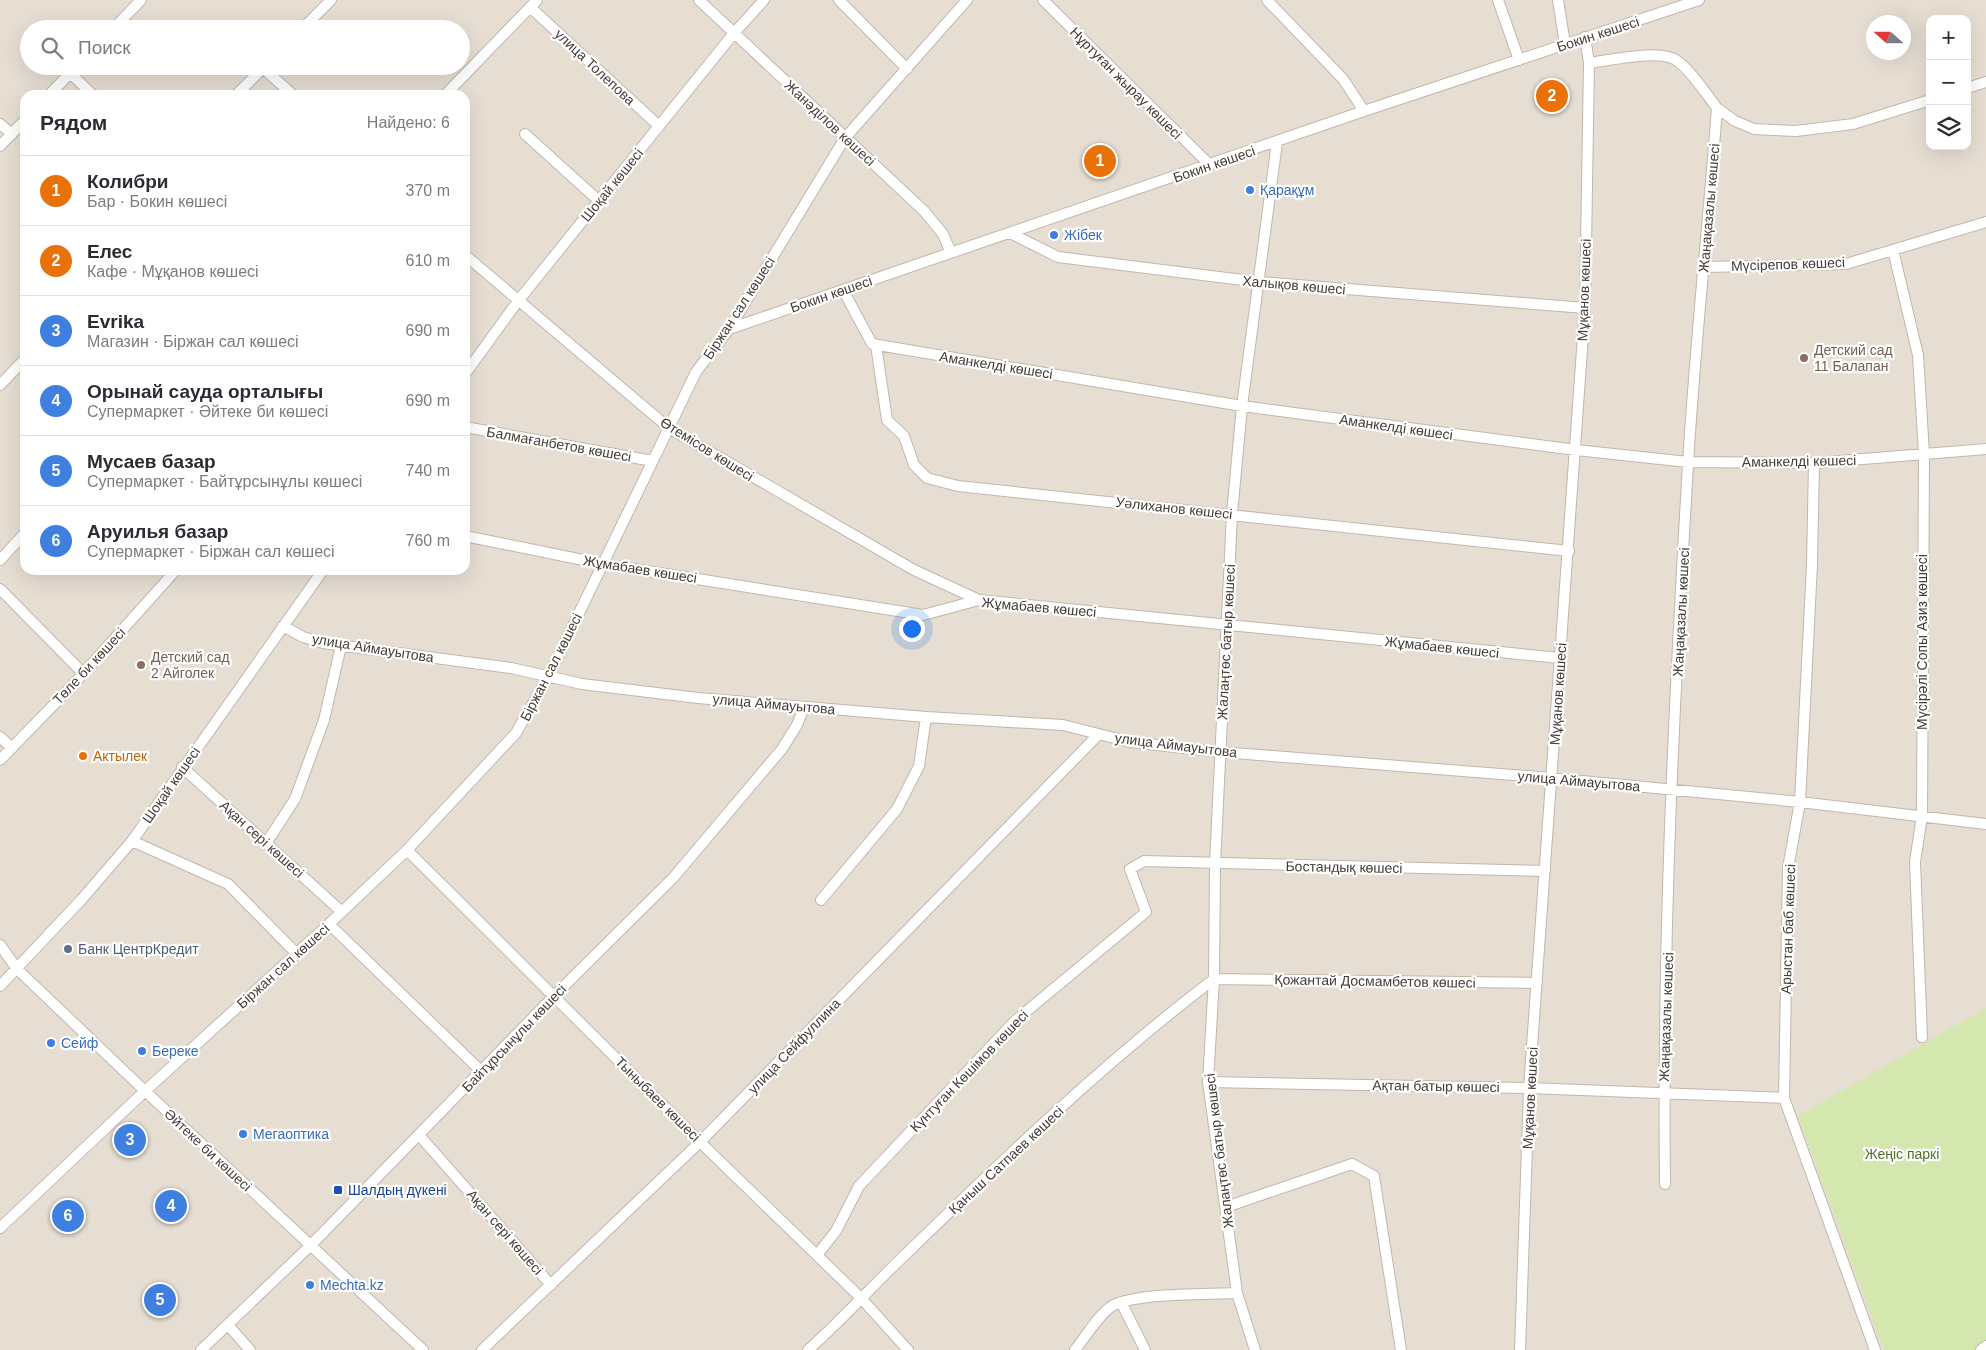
<!DOCTYPE html>
<html lang="ru">
<meta charset="utf-8">
<style>
:root{--surface:#fff;--page:#f7f7f7;--text:#2b2b33;--muted:#7c7c81;--line:#e1e1e2;--accent:#1a73e8}
body{margin:0;font-family:Helvetica,sans-serif;background:var(--page);color:var(--text)}
.controls{position:absolute;right:15px;top:15px;display:grid;overflow:hidden;border-radius:10px;box-shadow:0 5px 20px #0002}
.controls button{width:45px;height:45px;display:grid;place-items:center;padding:0;border:0;border-bottom:1px solid var(--line);background:var(--surface);color:var(--text);font:25px sans-serif}
.compass{position:absolute;left:1866px;top:15px;width:45px;height:45px;border-radius:50%;background:var(--surface);box-shadow:0 5px 20px #0002;rotate:291deg}
.you{position:absolute;left:911px;top:628px;width:18px;height:18px;margin:-12px;border:4px solid #fff;border-radius:50%;background:#1a73e8;box-shadow:0 0 0 8px #1a73e833}
.badge{display:grid;place-items:center;width:32px;height:32px;border-radius:50%;background:var(--accent);color:#fff;font-size:16px;font-weight:700}
.pin{position:absolute;translate:-50% -50%;border:2px solid #fff;box-shadow:0 1px 5px #0006}
.list{margin:0;padding:0;list-style:none}
h2{display:flex;justify-content:space-between;align-items:center;height:65px;margin:0;padding:0 20px;font-size:21px}
h2 small{font-size:16px;font-weight:400;color:var(--muted)}
.list li{display:grid;grid-template-columns:32px 1fr auto;gap:15px;align-items:center;box-sizing:border-box;height:70px;padding:0 20px;border-top:1px solid var(--line)}
.list b{display:block;font-size:19px;white-space:nowrap}
.list p{margin:0;font-size:16px;white-space:nowrap;color:var(--muted)}
.list em{font-size:16px;font-style:normal;color:var(--muted)}
.icon{flex:none;width:28px;height:28px;fill:none;stroke:currentColor;stroke-width:2;stroke-linecap:round;stroke-linejoin:round}
.map{position:relative;flex:none;width:1986px;height:1350px;overflow:hidden}
.search{position:absolute;background:var(--surface);box-shadow:0 5px 20px #0002;left:20px;top:20px;width:450px;height:55px;display:flex;align-items:center;gap:12px;box-sizing:border-box;padding:0 18px;border-radius:28px;color:var(--muted);font-size:19px}
.panel{position:absolute;background:var(--surface);box-shadow:0 5px 20px #0002;left:20px;top:90px;width:450px;height:485px;border-radius:15px}
.map>svg:first-child{display:block}
</style>
<div class="map">
<svg width="1986" height="1350" viewBox="0 0 1986 1350">
<rect width="100%" height="100%" fill="#f3ede5"/>
<path fill="#e7ded3" fill-rule="evenodd" d="M 0,0 L 1986,0 L 1986,1350 L 0,1350 ZM 1930,19 L 1967,19 L 1967,146 L 1930,146 ZM 1874,22 L 1904,22 L 1904,52 L 1874,52 ZM 29,29 L 461,29 L 461,66 L 29,66 ZM 25,95 L 465,95 L 465,570 L 25,570 Z"/>
<path fill="#d3e7ae" d="M 1986,1008 L 1986,1350 L 1884,1350 L 1798,1116 Z"/>
<g fill="none" stroke-linecap="round" stroke-linejoin="round">
<defs>
<path id="minor" d="M 699,0 L 924,211 L 943,234 L 951,253
M 839,0 L 907,69
M 1043,0 L 1210,165
M 1267,0 L 1343,79 L 1364,111
M 1498,0 L 1519,60
M 1558,0 L 1565,44
M 530,7 L 659,126
M 113,29 L 141,0
M 302,29 L 331,0
M 1589,63 C 1611,60 1654,50 1674,59 C 1688,66 1707,95 1717,108 C 1708,227 1695,345 1688,464 C 1674,703 1662,944 1665,1184
M 263,68 L 293,95
M 70,73 L 93,95
M 1967,88 L 1986,82
M 49,95 L 77,66
M 236,95 L 265,66
M 445,95 L 537,0
M 1717,108 L 1735,121 L 1754,129 L 1796,131 L 1853,124 L 1930,100
M 0,124 L 12,134
M 525,134 L 599,201
M 0,146 L 25,120
M 1010,233 L 1058,257 L 1259,282 L 1585,308
M 1893,250 L 1918,355 L 1924,454 L 1922,816 L 1915,862 L 1922,1037
M 465,255 L 669,428 L 914,570 L 979,600
M 1705,267 L 1846,264 L 1986,222
M 843,290 L 872,344 L 1242,406 L 1576,450 L 1688,462 L 1814,463 L 1986,449
M 729,329 L 1364,111 L 1699,0
M 876,345 L 887,420 L 904,436 L 914,465 L 927,478 L 958,486 L 1569,551
M 465,374 L 518,301 L 734,33 L 764,0
M 0,385 L 25,359
M 465,427 L 653,461
M 1814,463 L 1812,564 L 1800,802 L 1788,868 L 1784,1098 L 1875,1350
M 465,536 L 603,564 L 923,615 L 979,600 L 1560,658
M 0,560 L 25,533
M 0,589 L 83,673
M 283,626 L 303,637 L 323,643 L 511,668 L 582,684 L 698,698 L 926,717 L 1063,725 L 1130,742 L 1221,752 L 1551,778 L 1800,802 L 1986,824
M 0,737 L 12,748
M 0,760 L 71,687 L 176,570
M 182,767 L 342,912
M 132,841 L 228,884 L 297,954
M 267,842 L 295,799 L 324,720 L 341,646
M 407,850 L 700,1142 L 860,1297 L 908,1350
M 821,900 L 897,809 L 919,766 L 926,717
M 329,924 L 481,1071
M 0,945 L 17,969 L 145,1091 L 423,1350
M 0,986 L 82,899 L 132,841 L 323,570
M 1208,1082 L 1529,1088 L 1784,1098
M 419,1135 L 551,1285
M 1226,1207 L 1352,1164 L 1374,1176 L 1401,1350
M 0,1228 L 145,1091 L 329,924 L 407,850 L 516,733 L 548,677 L 696,372 L 729,329 L 845,138 L 967,0
M 817,1255 L 836,1231 L 859,1186 L 1016,1020 L 1146,912 L 1130,869 L 1144,861 L 1545,871
M 1121,1302 L 1145,1350
M 228,1325 L 250,1350
M 201,1350 L 311,1245 L 554,996 L 673,878 L 782,749 L 797,725 L 804,707
M 482,1350 L 700,1142 L 1098,735
M 808,1350 C 843,1319 874,1284 908,1252 C 1006,1157 1105,1062 1214,979 L 1537,983
M 1075,1350 C 1084,1339 1100,1313 1112,1306 C 1135,1293 1209,1294 1237,1293
M 1255,1350 L 1237,1293 L 1208,1082 L 1214,979 L 1215,864 L 1232,514 L 1242,406 L 1277,142
M 1520,1350 L 1529,1088 L 1585,308 L 1589,63 L 1585,37
M 1981,1350 L 1986,1346"/>
</defs>
<use href="#minor" stroke="#c1b7ab" stroke-width="12"/>
<use href="#minor" stroke="#fff" stroke-width="10"/>
</g>
<g fill="#3f7fe0" stroke="#fff" stroke-width="2">
<circle cx="1250" cy="190" r="5"/>
<circle cx="1054" cy="235" r="5"/>
<circle cx="51" cy="1043" r="5"/>
<circle cx="142" cy="1051" r="5"/>
<circle cx="243" cy="1134" r="5"/>
<circle cx="310" cy="1285" r="5"/>
</g>
<g fill="#8d6e63" stroke="#fff" stroke-width="2">
<circle cx="1804" cy="358" r="5"/>
<circle cx="141" cy="665" r="5"/>
</g>
<circle fill="#e8710a" stroke="#fff" stroke-width="2" cx="83" cy="756" r="5"/>
<circle fill="#5c6f8a" stroke="#fff" stroke-width="2" cx="68" cy="949" r="5"/>
<rect fill="#1a4fb4" stroke="#fff" stroke-width="2" x="333" y="1185" width="10" height="10" rx="2.5"/>
<g text-anchor="middle" stroke-width="4.5" stroke-linejoin="round" paint-order="stroke">
<g font-size="14" fill="#453d35" stroke="#fff">
<text transform="translate(1598 34) rotate(-18)" y="5">Бокин көшесі</text>
<text transform="translate(595 67) rotate(43)" y="5">улица Толепова</text>
<text transform="translate(1126 83) rotate(45)" y="5">Нұртуған жырау көшесі</text>
<text transform="translate(830 123) rotate(43)" y="5">Жанәділов көшесі</text>
<text transform="translate(1214 164) rotate(-19)" y="5">Бокин көшесі</text>
<text transform="translate(612 185) rotate(-51)" y="5">Шоқай көшесі</text>
<text transform="translate(1709 208) rotate(-85)" y="5">Жаңақазалы көшесі</text>
<text transform="translate(1788 264) rotate(-2)" y="5">Мүсірепов көшесі</text>
<text transform="translate(1294 285) rotate(5)" y="5">Халықов көшесі</text>
<text transform="translate(1584 290) rotate(-88)" y="5">Мұқанов көшесі</text>
<text transform="translate(831 294) rotate(-19)" y="5">Бокин көшесі</text>
<text transform="translate(739 308) rotate(-57)" y="5">Біржан сал көшесі</text>
<text transform="translate(996 365) rotate(9)" y="5">Аманкелді көшесі</text>
<text transform="translate(1396 427) rotate(8)" y="5">Аманкелді көшесі</text>
<text transform="translate(559 444) rotate(10)" y="5">Балмағанбетов көшесі</text>
<text transform="translate(707 449) rotate(32)" y="5">Өтемісов көшесі</text>
<text transform="translate(1799 461) rotate(-1)" y="5">Аманкелді көшесі</text>
<text transform="translate(1174 508) rotate(6)" y="5">Уәлиханов көшесі</text>
<text transform="translate(640 569) rotate(9)" y="5">Жұмабаев көшесі</text>
<text transform="translate(1039 607) rotate(5)" y="5">Жұмабаев көшесі</text>
<text transform="translate(1681 612) rotate(-87)" y="5">Жаңақазалы көшесі</text>
<text transform="translate(1226 642) rotate(-87)" y="5">Жалаңтөс батыр көшесі</text>
<text transform="translate(1922 642) rotate(-90)" y="5">Мүсірәлі Сопы Азиз көшесі</text>
<text transform="translate(1442 647) rotate(6)" y="5">Жұмабаев көшесі</text>
<text transform="translate(373 648) rotate(9)" y="5">улица Аймауытова</text>
<text transform="translate(89 666) rotate(-47)" y="5">Төле би көшесі</text>
<text transform="translate(551 667) rotate(-63)" y="5">Біржан сал көшесі</text>
<text transform="translate(1558 694) rotate(-86)" y="5">Мұқанов көшесі</text>
<text transform="translate(774 704) rotate(5)" y="5">улица Аймауытова</text>
<text transform="translate(1176 745) rotate(7)" y="5">улица Аймауытова</text>
<text transform="translate(1579 781) rotate(5)" y="5">улица Аймауытова</text>
<text transform="translate(171 785) rotate(-55)" y="5">Шоқай көшесі</text>
<text transform="translate(262 839) rotate(42)" y="5">Ақан сері көшесі</text>
<text transform="translate(1344 867) rotate(1)" y="5">Бостандық көшесі</text>
<text transform="translate(1788 929) rotate(-88)" y="5">Арыстан баб көшесі</text>
<text transform="translate(283 966) rotate(-42)" y="5">Біржан сал көшесі</text>
<text transform="translate(1375 981) rotate(1)" y="5">Қожантай Досмамбетов көшесі</text>
<text transform="translate(1666 1017) rotate(-88)" y="5">Жаңақазалы көшесі</text>
<text transform="translate(514 1038) rotate(-46)" y="5">Байтұрсынұлы көшесі</text>
<text transform="translate(794 1046) rotate(-46)" y="5">улица Сейфуллина</text>
<text transform="translate(969 1071) rotate(-46)" y="5">Күнтуған Көшімов көшесі</text>
<text transform="translate(1436 1086) rotate(1)" y="5">Ақтан батыр көшесі</text>
<text transform="translate(1530 1098) rotate(-87)" y="5">Мұқанов көшесі</text>
<text transform="translate(658 1099) rotate(45)" y="5">Тыныбаев көшесі</text>
<text transform="translate(208 1150) rotate(43)" y="5">Әйтеке би көшесі</text>
<text transform="translate(1219 1151) rotate(-97)" y="5">Жалаңтөс батыр көшесі</text>
<text transform="translate(1006 1160) rotate(-43)" y="5">Қаныш Сатпаев көшесі</text>
<text transform="translate(505 1232) rotate(49)" y="5">Ақан сері көшесі</text>
</g>
<g font-size="14" fill="#366cbe" stroke="#fff" text-anchor="start">
<text x="1260" y="195">Қарақұм</text>
<text x="1064" y="240">Жібек</text>
<text x="61" y="1048">Сейф</text>
<text x="152" y="1056">Береке</text>
<text x="253" y="1139">Мегаоптика</text>
<text x="320" y="1290">Mechta.kz</text>
</g>
<g font-size="14" fill="#785e54" stroke="#fff" text-anchor="start">
<text x="1814" y="355">Детский сад<tspan x="1814" dy="16">11 Балапан</tspan></text>
<text x="151" y="662">Детский сад<tspan x="151" dy="16">2 Айголек</tspan></text>
</g>
<g font-size="14" fill="#c56008" stroke="#fff" text-anchor="start">
<text x="93" y="761">Актылек</text>
</g>
<g font-size="14" fill="#4e5e75" stroke="#fff" text-anchor="start">
<text x="78" y="954">Банк ЦентрКредит</text>
</g>
<g font-size="14" fill="#4e7628" stroke="#fff">
<text x="1902" y="1159">Жеңіс паркі</text>
</g>
<g font-size="14" fill="#164399" stroke="#fff" text-anchor="start">
<text x="348" y="1195">Шалдың дүкені</text>
</g>
</g>
</svg>
<div class="controls">
<button>+</button>
<button>−</button>
<button><svg class="icon" aria-label="layers" viewBox="0 0 24 24"><path d="M12 4l9 5-9 5-9-5zM3 14l9 5 9-5"/></svg></button>
</div>
<svg class="compass" viewBox="-18 -18 36 36"><path d="M0-13l5 13h-10z" fill="#e53935"/><path d="M0 13l5-13h-10z" fill="#7c7c81"/></svg>
<div class="you"></div>
<div class="pin badge" style="left:1100px;top:161px;background:#e8710a">1</div>
<div class="pin badge" style="left:1552px;top:96px;background:#e8710a">2</div>
<div class="pin badge" style="left:130px;top:1140px;background:#3f7fe0">3</div>
<div class="pin badge" style="left:171px;top:1206px;background:#3f7fe0">4</div>
<div class="pin badge" style="left:160px;top:1300px;background:#3f7fe0">5</div>
<div class="pin badge" style="left:68px;top:1216px;background:#3f7fe0">6</div>
<div class="search"><svg class="icon" aria-label="search" viewBox="0 0 24 24"><circle cx="10" cy="10" r="6"/><path d="M15 15l6 6"/></svg>Поиск</div>
<section class="panel">
<h2>Рядом<small>Найдено: 6</small></h2>
<ul class="list">
<li><span class="badge" style="background:#e8710a">1</span><div><b>Колибри</b><p>Бар · Бокин көшесі</p></div><em>370 m</em></li>
<li><span class="badge" style="background:#e8710a">2</span><div><b>Елес</b><p>Кафе · Мұқанов көшесі</p></div><em>610 m</em></li>
<li><span class="badge" style="background:#3f7fe0">3</span><div><b>Evrika</b><p>Магазин · Біржан сал көшесі</p></div><em>690 m</em></li>
<li><span class="badge" style="background:#3f7fe0">4</span><div><b>Орынай сауда орталығы</b><p>Супермаркет · Әйтеке би көшесі</p></div><em>690 m</em></li>
<li><span class="badge" style="background:#3f7fe0">5</span><div><b>Мусаев базар</b><p>Супермаркет · Байтұрсынұлы көшесі</p></div><em>740 m</em></li>
<li><span class="badge" style="background:#3f7fe0">6</span><div><b>Аруилья базар</b><p>Супермаркет · Біржан сал көшесі</p></div><em>760 m</em></li>
</ul>
</section>
</div>
